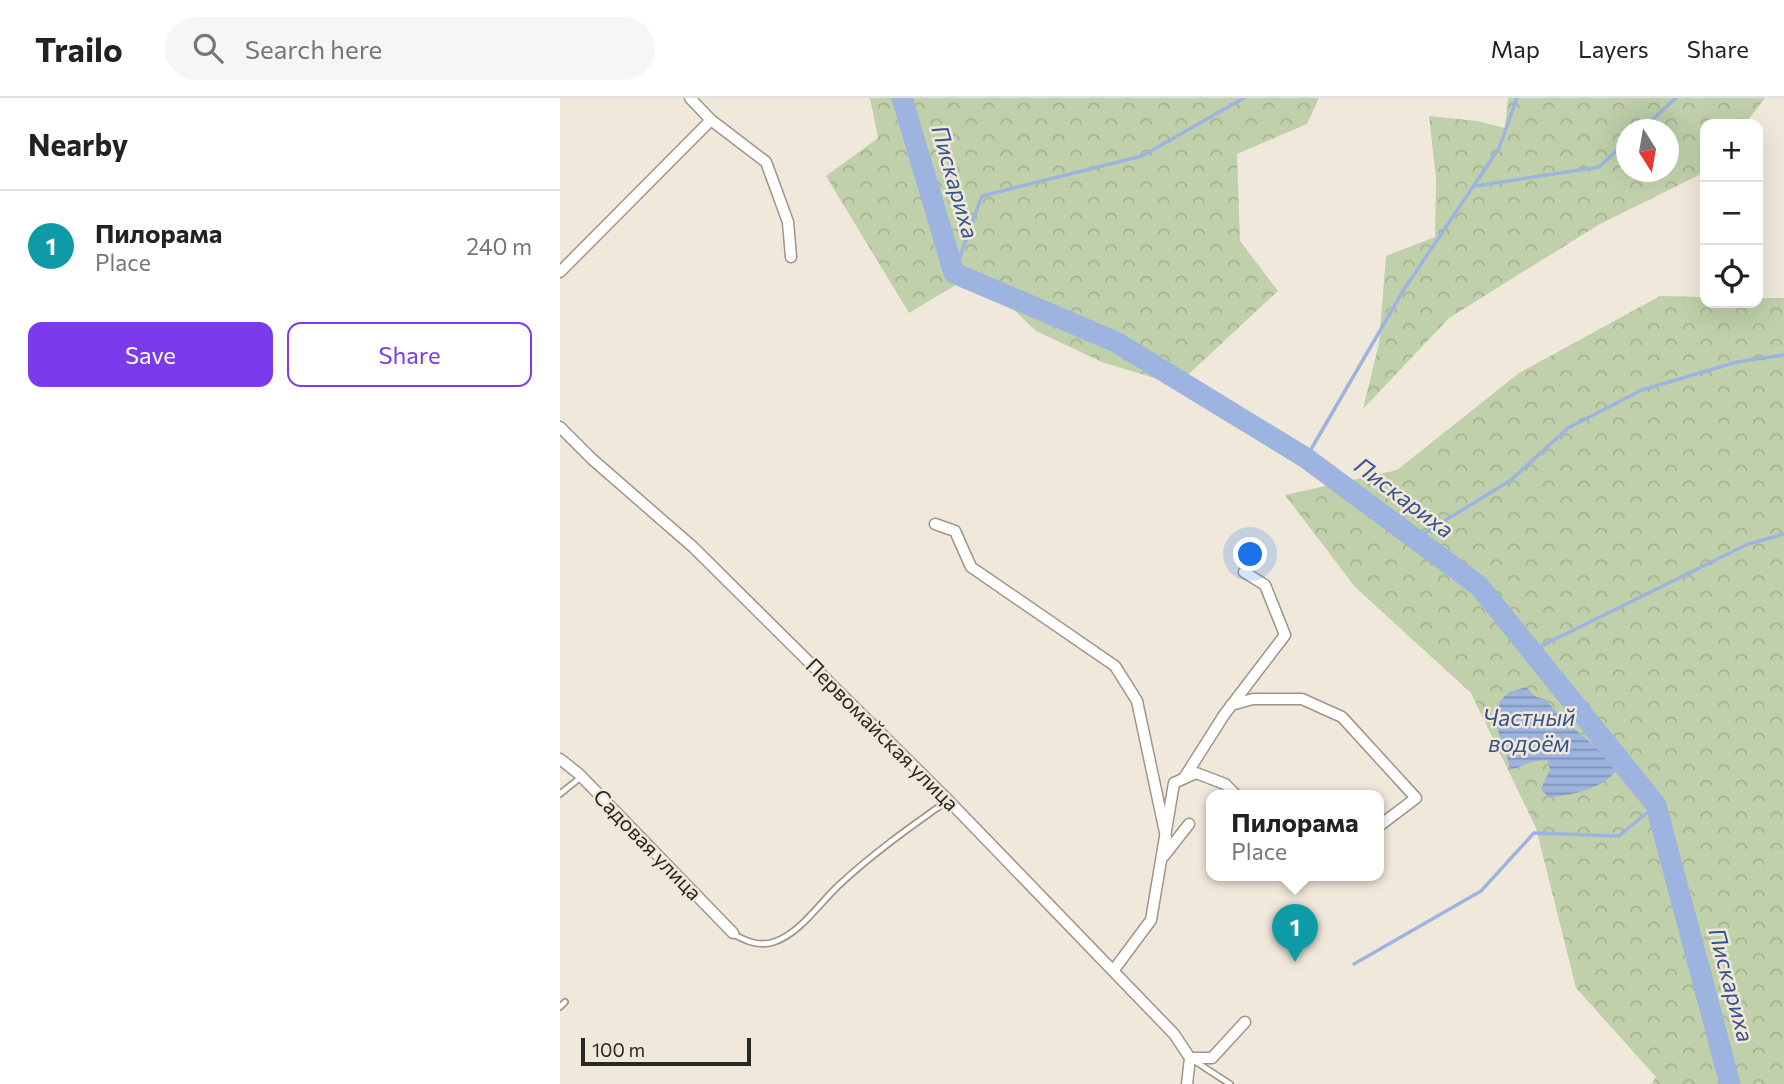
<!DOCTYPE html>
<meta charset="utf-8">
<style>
:root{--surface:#fff;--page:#f6f6f6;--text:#222;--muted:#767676;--line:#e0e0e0;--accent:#7c3aed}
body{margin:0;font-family:Commissioner,sans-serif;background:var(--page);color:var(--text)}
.controls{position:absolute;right:21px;top:21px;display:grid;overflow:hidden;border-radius:14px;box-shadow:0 7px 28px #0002}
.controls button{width:63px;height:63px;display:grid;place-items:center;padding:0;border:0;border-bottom:2px solid var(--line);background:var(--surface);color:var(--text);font:35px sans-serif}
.compass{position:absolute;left:1056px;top:21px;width:63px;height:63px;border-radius:50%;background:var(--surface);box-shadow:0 7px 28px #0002;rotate:169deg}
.scale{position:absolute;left:21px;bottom:18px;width:170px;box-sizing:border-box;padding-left:7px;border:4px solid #292721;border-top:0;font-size:19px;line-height:24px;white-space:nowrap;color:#292721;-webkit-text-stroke:5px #f0e9db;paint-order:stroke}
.you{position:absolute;left:691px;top:457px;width:24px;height:24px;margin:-18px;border:5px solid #fff;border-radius:50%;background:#1a73e8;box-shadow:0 0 0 10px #1a73e833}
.badge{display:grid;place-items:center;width:46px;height:46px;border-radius:50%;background:var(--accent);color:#fff;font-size:23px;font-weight:700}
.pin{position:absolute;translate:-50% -58px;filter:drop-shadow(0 2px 4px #0008)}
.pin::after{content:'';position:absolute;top:37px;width:24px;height:21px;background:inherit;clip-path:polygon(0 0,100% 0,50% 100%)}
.popup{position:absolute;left:646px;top:692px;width:178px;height:91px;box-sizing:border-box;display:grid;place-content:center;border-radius:14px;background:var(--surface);filter:drop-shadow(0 2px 5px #0005);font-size:23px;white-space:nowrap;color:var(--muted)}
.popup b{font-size:26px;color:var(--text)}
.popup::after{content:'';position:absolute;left:50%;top:100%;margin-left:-14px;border:14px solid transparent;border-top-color:var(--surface)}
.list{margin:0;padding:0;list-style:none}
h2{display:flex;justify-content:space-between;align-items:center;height:91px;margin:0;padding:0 28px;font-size:30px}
h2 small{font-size:23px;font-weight:400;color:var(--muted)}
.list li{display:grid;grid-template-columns:46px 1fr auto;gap:21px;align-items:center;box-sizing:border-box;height:112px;padding:0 28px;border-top:2px solid var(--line)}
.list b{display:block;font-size:26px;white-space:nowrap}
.list p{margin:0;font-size:23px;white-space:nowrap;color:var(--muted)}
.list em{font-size:23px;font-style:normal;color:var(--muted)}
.actions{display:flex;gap:14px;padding:21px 28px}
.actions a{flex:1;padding:16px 0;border:2px solid var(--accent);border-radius:14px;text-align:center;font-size:24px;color:var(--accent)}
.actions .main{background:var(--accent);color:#fff}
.icon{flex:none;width:38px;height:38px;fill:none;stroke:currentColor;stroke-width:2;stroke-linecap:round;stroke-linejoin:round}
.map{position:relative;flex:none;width:1224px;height:986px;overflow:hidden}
header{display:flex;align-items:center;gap:42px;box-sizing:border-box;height:98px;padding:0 35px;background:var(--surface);border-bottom:2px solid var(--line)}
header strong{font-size:33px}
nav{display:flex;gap:38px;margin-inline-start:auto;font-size:24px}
.search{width:490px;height:63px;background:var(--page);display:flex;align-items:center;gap:18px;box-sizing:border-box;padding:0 24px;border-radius:38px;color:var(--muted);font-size:26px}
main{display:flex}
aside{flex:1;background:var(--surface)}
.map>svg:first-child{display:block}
</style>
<header>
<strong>Trailo</strong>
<div class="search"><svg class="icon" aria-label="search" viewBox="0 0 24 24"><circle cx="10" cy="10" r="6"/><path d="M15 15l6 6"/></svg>Search here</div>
<nav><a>Map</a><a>Layers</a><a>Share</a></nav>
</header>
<main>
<aside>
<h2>Nearby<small></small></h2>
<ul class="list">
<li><span class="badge" style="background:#0f9aa8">1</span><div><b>Пилорама</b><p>Place</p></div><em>240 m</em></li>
</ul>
<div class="actions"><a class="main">Save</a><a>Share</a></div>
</aside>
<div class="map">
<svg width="1224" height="986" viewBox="0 0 1224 986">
<defs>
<pattern id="forest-crowns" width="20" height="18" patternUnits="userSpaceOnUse" patternTransform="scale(1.75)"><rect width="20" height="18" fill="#c0d0aa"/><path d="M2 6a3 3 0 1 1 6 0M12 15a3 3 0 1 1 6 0" fill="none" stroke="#a5b392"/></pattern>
<pattern id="water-rules" width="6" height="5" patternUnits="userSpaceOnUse" patternTransform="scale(1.75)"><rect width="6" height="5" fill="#9cb4df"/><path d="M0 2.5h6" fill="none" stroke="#7f92b4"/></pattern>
</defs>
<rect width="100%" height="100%" fill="#f0e9db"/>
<path fill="url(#forest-crowns)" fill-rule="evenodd" d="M 310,0 L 759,0 L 747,26 L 677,56 L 680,143 L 718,193 L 617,287 L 542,264 L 476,233 L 416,175 L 349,215 L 266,78 L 318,40 Z
M 948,0 L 1205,0 L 1185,26 L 1145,26 L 1145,74 L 1040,126 L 889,220 L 803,311 L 819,245 L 826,158 L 875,139 L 876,81 L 869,18 L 917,23 L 945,30 ZM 1066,32 L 1108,32 L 1108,74 L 1066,74 Z
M 1100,198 L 1145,199 L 1145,205 L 1198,205 L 1198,200 L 1224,200 L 1224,986 L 1091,986 L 1096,979 L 1016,890 L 976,730 L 911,595 L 795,489 L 725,397 L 837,372 L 959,275 Z"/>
<path fill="url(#water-rules)" d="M 966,589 L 976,599 L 985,601 C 1006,627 1035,646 1059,670 C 1039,693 1017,695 989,700 L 981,691 L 990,671 L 987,662 L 971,664 L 951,672 L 934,620 L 939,613 L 939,604 L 949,594 Z"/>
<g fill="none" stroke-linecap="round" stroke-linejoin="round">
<path stroke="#9cb4df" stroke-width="3.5" d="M 1081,32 L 1116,0
M 915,88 L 1039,69 L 1066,44
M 394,175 L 422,98 L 582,58 L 684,0
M 746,360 L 843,193 L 939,50 L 957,0
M 855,441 L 951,382 L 1008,330 L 1082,292 L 1177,264 L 1224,257
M 971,553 L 1188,446 L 1224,436
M 794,866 L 921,793 L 974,735 L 1059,738 L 1096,707"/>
<path stroke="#9cb4df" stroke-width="21" d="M 342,0 L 394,175 L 556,244 L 746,360 L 919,488 L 1096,707 L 1170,986"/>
<defs>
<path id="lane" d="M 0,696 L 21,679
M 173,836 C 186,843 199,849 214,844 C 240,835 258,807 278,788 C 312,756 349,730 387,703
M 0,909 L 5,904
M 633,962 L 670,986"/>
<path id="street" d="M 130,0 L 151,22 L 206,64 L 228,124 L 231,159
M 0,174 L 151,22
M 0,329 L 32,361 L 133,449 L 388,702 L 614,936 L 630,960
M 375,426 L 395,433 L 411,469 L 555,568 L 577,603 L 606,739
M 671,607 L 693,601 L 742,601 L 782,619 L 856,700 L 819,728
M 0,661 L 19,676 L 173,835
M 624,680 L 664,617 L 725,537 L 705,487 L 684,474
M 604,758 L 629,726
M 553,873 L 591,822 L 614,685 L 636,675 L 665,686 L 677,698
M 630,960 L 652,960 L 685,924
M 627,986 L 630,960"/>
</defs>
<use href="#lane" stroke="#9d978a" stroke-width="8"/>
<use href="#street" stroke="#9d978a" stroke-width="13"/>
<use href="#lane" stroke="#fff" stroke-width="4.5"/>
<use href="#street" stroke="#fff" stroke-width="10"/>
</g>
<g text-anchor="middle" stroke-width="5" stroke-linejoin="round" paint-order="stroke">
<g font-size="21" fill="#292721" stroke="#f0e9db">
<text transform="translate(322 637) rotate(45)" y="7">Первомайская улица</text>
<text transform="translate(87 747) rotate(46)" y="7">Садовая улица</text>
</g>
<g font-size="23" font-style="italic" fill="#36538a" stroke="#f0e9db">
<text transform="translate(395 84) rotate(74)" y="8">Пискариха</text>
<text transform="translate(844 400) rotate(37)" y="8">Пискариха</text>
<text x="969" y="628">Частный<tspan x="969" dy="26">водоём</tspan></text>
<text transform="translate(1171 887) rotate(75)" y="8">Пискариха</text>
</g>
</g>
</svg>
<div class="controls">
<button>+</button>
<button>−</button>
<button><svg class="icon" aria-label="locate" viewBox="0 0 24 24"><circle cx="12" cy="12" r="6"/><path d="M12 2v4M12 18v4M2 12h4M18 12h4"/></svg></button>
</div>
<svg class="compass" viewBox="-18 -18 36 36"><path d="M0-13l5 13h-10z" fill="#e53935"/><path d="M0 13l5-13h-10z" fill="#767676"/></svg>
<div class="scale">100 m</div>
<div class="you"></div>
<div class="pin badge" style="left:735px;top:864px;background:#0f9aa8">1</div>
<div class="popup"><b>Пилорама</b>Place</div>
</div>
</main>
